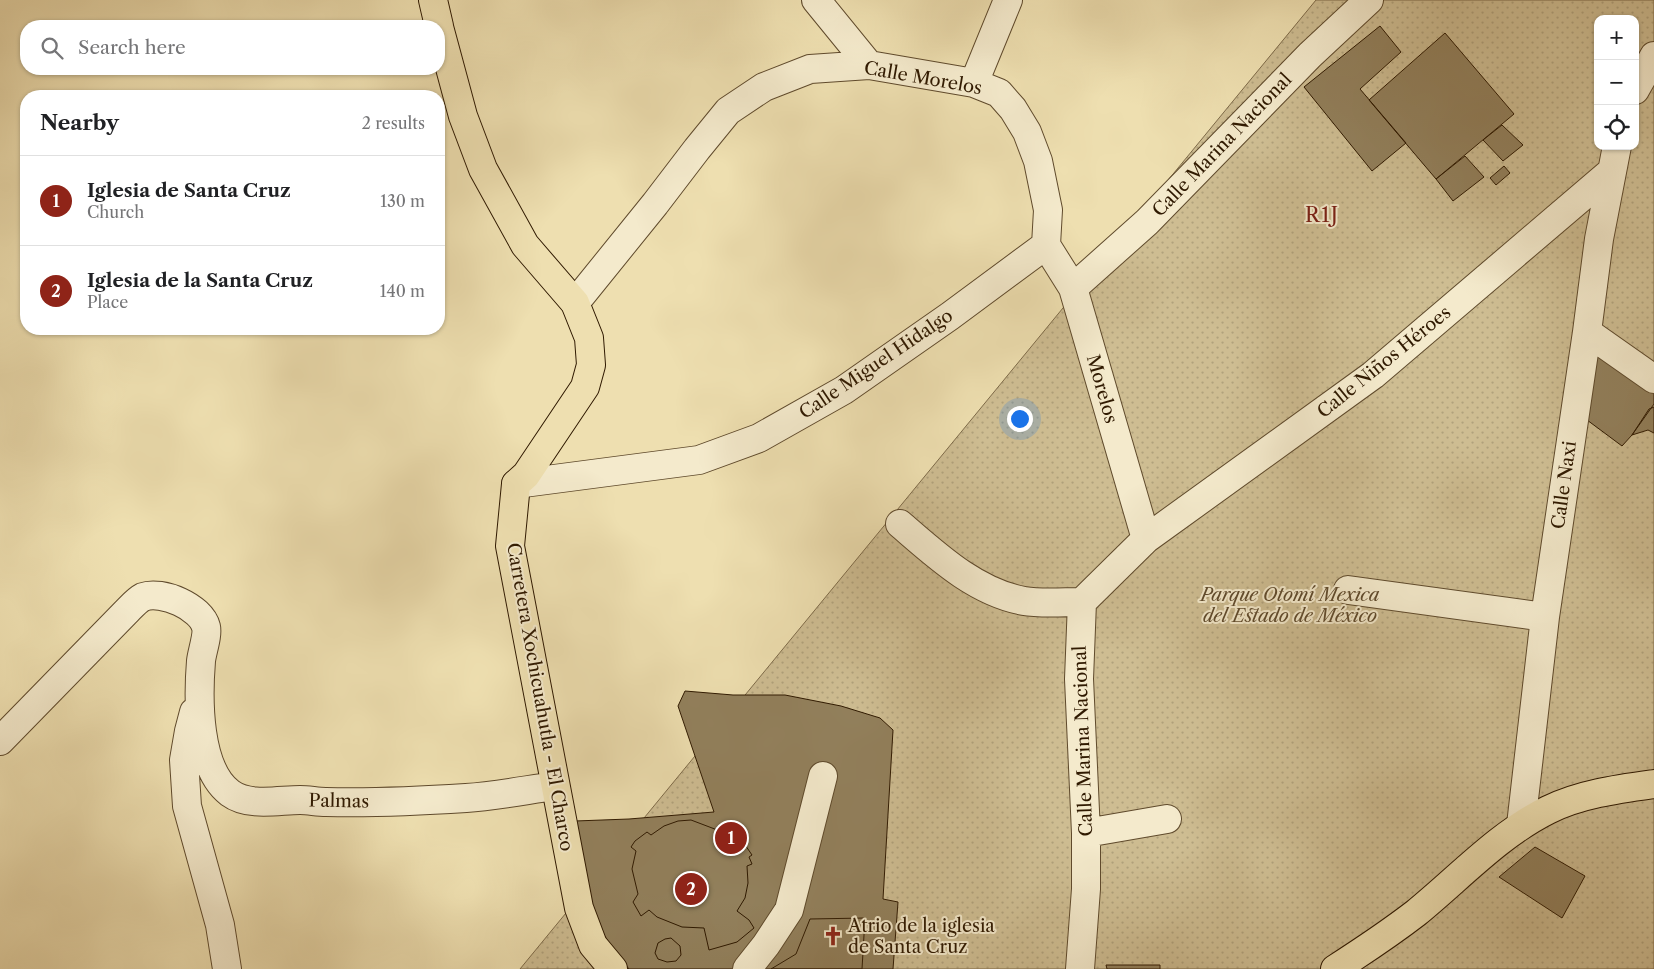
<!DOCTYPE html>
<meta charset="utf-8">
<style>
:root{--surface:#fff;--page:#f2f2f2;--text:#202124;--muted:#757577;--line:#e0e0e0;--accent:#8f2418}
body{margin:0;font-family:"Libre Caslon Text",serif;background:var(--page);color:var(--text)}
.controls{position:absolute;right:15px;top:15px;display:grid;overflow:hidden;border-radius:10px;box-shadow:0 1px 4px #0004}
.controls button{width:45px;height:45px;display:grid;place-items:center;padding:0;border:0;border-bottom:1px solid var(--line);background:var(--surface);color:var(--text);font:25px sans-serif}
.you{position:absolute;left:1019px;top:418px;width:18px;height:18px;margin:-12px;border:4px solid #fff;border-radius:50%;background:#1a73e8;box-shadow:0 0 0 8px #1a73e833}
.badge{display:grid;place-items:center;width:32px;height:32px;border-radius:50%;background:var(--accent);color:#fff;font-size:16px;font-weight:700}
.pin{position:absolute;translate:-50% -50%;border:2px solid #fff;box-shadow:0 1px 5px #0006}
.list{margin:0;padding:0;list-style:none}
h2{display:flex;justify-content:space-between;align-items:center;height:65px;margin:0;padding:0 20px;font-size:21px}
h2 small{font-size:16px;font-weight:400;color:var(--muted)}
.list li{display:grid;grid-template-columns:32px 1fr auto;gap:15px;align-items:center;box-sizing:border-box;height:90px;padding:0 20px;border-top:1px solid var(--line)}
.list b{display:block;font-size:19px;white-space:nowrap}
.list p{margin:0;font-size:16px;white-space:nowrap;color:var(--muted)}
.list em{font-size:16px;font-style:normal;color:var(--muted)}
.icon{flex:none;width:28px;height:28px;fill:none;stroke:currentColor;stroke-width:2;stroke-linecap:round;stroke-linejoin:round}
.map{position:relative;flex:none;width:1654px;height:969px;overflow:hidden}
.search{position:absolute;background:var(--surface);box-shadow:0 1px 4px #0004;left:20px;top:20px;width:425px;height:55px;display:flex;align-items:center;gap:12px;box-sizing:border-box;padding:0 18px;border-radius:20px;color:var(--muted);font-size:19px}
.panel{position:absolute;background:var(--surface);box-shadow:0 1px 4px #0004;left:20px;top:90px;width:425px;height:245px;border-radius:20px}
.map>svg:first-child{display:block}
</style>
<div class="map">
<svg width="1654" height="969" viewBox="0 0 1654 969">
<defs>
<pattern id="park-dots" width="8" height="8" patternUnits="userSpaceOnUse" patternTransform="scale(1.25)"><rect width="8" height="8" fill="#cebd92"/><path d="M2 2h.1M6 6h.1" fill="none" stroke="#b1a27c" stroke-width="1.8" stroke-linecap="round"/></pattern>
</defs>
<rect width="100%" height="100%" fill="#eedfb0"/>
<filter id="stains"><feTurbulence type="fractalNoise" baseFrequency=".004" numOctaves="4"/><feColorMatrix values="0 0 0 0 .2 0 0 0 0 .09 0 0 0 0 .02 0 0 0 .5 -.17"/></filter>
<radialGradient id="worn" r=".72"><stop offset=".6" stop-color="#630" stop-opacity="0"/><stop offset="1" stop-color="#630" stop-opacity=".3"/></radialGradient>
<path fill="url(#park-dots)" stroke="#7e6b49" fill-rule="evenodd" d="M 1316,0 L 1654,0 L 1654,969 L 520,969 ZM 1598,19 L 1635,19 L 1635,146 L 1598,146 Z"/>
<path fill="#92805c" stroke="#2f1900" d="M 1380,26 L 1401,52 L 1360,89 L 1406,143 L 1372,171 L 1304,87 Z
M 1445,33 L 1514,114 L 1436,179 L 1369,100 Z
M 1502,125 L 1523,145 L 1503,161 L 1483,140 Z
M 1465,156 L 1484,177 L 1453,201 L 1436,179 Z
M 1504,166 L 1510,173 L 1496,185 L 1490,178 Z
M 1598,348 L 1654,386 L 1654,404 L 1632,435 L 1622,446 L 1583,417 Z
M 1654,407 L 1654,433 L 1648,430 L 1632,435 L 1649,409 Z
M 685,691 L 733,695 L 785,695 L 841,706 L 880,718 L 893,730 L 883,899 L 898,902 L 893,969 L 629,969 L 612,948 L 597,923 L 585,878 L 575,821 L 629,819 L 714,812 L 678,706 Z
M 691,820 L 720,831 L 726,835 L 729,833 L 736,839 L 739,836 L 752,855 L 749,857 L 752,864 L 747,866 L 748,883 L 745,898 L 737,911 L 749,920 L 754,928 L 737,942 L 709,950 L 704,928 L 682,927 L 657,917 L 649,910 L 641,916 L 633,902 L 638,894 L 632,869 L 636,851 L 631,847 L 635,841 L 647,832 L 651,835 L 664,826 L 678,821 Z
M 1535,847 L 1585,876 L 1562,918 L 1499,877 Z
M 865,918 L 862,969 L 771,969 L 796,954 L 810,919 Z
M 671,938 L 680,946 L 681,955 L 676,961 L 667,962 L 658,959 L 655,953 L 658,943 L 665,939 Z
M 1106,965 L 1160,965 L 1160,969 L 1107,969 Z"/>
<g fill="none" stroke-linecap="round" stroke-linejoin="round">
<defs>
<path id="minor" d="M 816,0 L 869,65
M 974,83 L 1008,0
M 1635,90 L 1654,56
M 1046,245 L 1073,288 L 1146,539
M 1073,288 L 1147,222 L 1310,55 L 1369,0
M 575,303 L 655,204 L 697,149 L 728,111 L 764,87 L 810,69 L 869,65 L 974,83 L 999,93 L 1013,109 L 1027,132 L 1038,161 L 1048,210 L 1046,245
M 1587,332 L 1654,379
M 516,484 L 699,460 L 759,438 L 844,390 L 950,316 L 1046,245
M 900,524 C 936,555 975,592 1024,601 C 1041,604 1064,602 1082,602
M 1348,590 L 1545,617
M 194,712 L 189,731 L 184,760 L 187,806 L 220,925 L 227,969
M 0,741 L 126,612 C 131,607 137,600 143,597 C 162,590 201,607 206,627 C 208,635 202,652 201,661 C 198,698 197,768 230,793 C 249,807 279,800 300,800 C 309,800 317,802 326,802 C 372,803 420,801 466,798 C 496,796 526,790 555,786
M 1521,825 L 1545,617 L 1587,332 L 1599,239 L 1617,146
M 1086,833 L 1167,819
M 747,969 L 766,945 L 789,910 L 823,776
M 1080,969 L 1086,889 L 1086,833 L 1079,679 L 1082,602 L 1146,539 L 1373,375 L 1611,172"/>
<path id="major" d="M 433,0 L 439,26
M 439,27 L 463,116 L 483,169 L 525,245 L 575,303 L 589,338 L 591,365 L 585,387 L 526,475 L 516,484 L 510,546 L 579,908 L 593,945 L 613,969
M 1335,969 C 1363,951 1390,933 1416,913 C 1459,878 1498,835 1548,810 C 1580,794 1618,789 1654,784"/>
</defs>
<use href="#minor" stroke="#5f4a2c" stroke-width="30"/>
<use href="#major" stroke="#2f1900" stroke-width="30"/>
<use href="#minor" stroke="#f4eacc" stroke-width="28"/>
<use href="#major" stroke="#eedfb0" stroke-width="28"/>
</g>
<defs>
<symbol id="church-bare" viewBox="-9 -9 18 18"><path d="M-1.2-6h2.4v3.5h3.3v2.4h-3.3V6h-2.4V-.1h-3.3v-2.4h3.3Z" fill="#8f2418" stroke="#f4eacc" stroke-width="2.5" paint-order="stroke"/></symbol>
</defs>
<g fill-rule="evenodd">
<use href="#church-bare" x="819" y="922" width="28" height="28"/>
</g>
<g text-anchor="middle" stroke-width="4" stroke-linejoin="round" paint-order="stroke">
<g font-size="18" fill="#2f1900" stroke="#f4eacc">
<text transform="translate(923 78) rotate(10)" y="6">Calle Morelos</text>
<text transform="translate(1222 145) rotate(-46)" y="6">Calle Marina Nacional</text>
<text transform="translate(1384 362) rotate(-39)" y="6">Calle Niños Héroes</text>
<text transform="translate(876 364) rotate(-34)" y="6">Calle Miguel Hidalgo</text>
<text transform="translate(1102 389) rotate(74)" y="6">Morelos</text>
<text transform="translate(1564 485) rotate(-82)" y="6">Calle Naxi</text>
<text transform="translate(540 697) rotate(80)" y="6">Carretera Xochicuahutla - El Charco</text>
<text transform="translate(1083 741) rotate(-92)" y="6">Calle Marina Nacional</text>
<text transform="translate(339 801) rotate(1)" y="6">Palmas</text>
</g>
<g font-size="18" font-style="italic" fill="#5f4a2c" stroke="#f4eacc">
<text x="1290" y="601">Parque Otomí Mexica<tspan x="1290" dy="21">del Estado de México</tspan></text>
</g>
<g font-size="18" fill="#2f1900" stroke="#f4eacc" text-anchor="start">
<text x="848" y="932">Atrio de la iglesia<tspan x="848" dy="21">de Santa Cruz</tspan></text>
</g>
<g font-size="20" letter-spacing="1" fill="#7a1f14" stroke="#f4eacc">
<text x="1322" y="222">R1J</text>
</g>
</g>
<rect width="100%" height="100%" filter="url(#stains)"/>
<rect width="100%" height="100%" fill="url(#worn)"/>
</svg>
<div class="controls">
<button>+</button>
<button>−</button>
<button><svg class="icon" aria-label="locate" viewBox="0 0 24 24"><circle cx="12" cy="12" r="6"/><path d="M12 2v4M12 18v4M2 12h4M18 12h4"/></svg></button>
</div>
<div class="you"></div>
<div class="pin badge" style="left:731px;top:838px">1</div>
<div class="pin badge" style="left:691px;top:889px">2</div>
<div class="search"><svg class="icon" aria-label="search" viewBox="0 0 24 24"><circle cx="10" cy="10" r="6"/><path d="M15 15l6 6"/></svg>Search here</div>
<section class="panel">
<h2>Nearby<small>2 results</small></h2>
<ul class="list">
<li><span class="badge">1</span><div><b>Iglesia de Santa Cruz</b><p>Church</p></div><em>130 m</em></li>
<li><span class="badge">2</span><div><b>Iglesia de la Santa Cruz</b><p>Place</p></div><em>140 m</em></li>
</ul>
</section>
</div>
